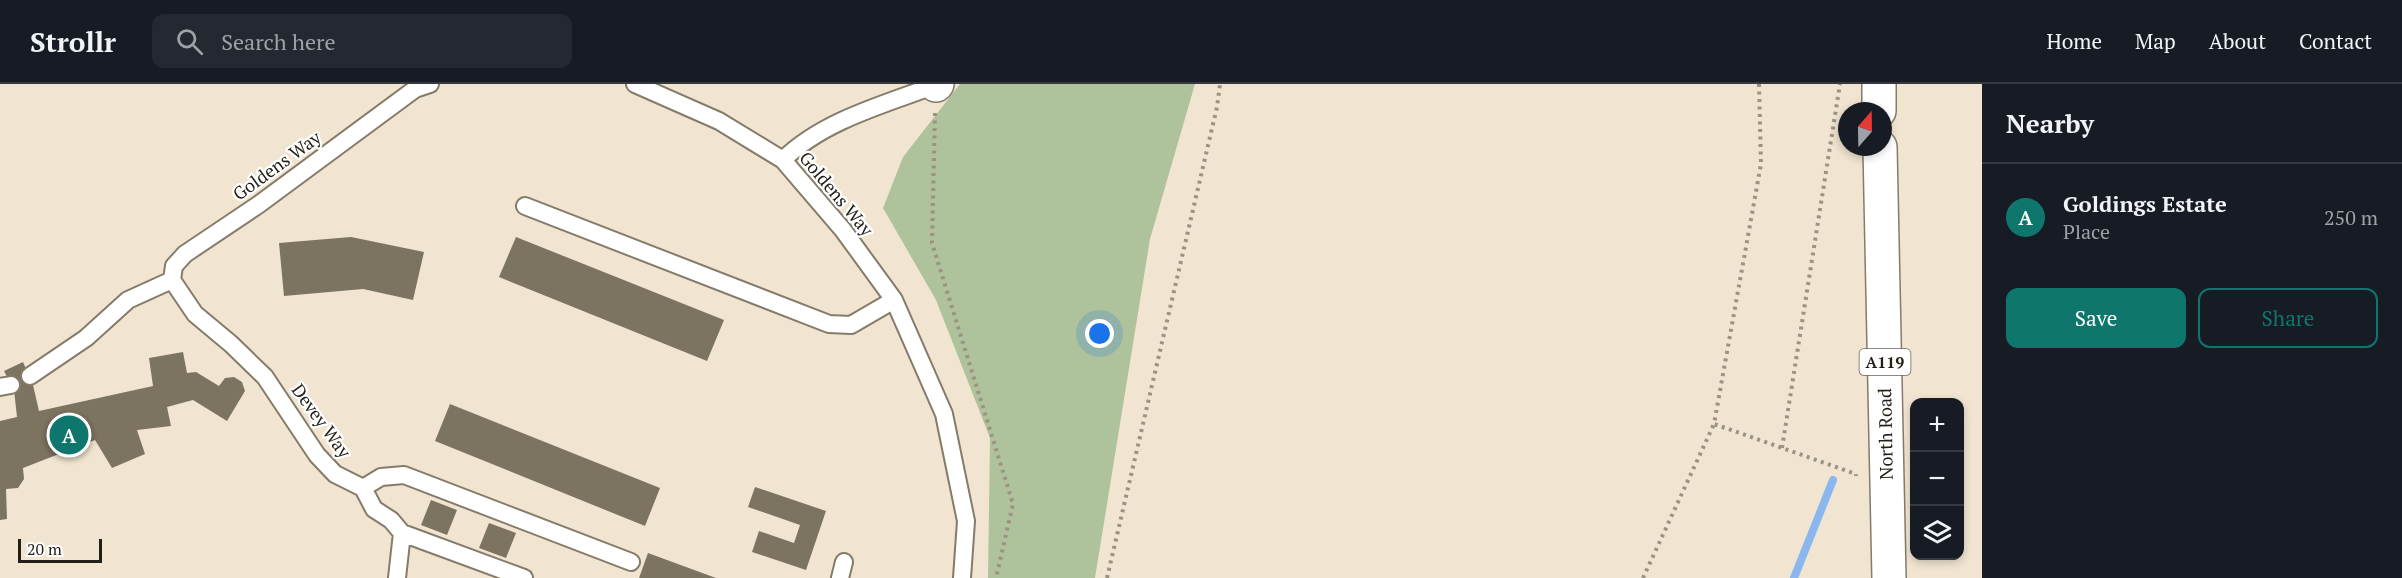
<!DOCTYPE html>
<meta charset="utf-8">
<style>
:root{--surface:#171b24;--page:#242831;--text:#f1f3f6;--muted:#9ea1a6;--line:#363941;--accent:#0f766e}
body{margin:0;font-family:"PT Serif",serif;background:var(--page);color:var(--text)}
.controls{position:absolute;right:18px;bottom:18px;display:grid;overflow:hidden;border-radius:12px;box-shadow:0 3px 9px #0003}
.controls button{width:54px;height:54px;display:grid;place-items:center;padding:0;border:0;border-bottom:2px solid var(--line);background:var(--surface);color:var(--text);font:30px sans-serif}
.compass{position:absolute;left:1838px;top:18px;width:54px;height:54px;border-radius:50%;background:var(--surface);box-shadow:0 3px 9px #0003;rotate:20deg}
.scale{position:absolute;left:18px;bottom:15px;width:84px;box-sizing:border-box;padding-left:6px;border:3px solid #231f17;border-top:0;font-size:16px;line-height:21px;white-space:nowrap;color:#231f17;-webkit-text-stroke:4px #fff;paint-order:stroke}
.you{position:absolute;left:1100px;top:250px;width:21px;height:21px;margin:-15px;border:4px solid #fff;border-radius:50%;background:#1a73e8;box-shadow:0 0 0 9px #1a73e833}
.badge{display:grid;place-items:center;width:39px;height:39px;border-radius:50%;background:var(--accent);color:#fff;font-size:20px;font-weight:700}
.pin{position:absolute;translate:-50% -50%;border:3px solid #fff;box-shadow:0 2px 6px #0006}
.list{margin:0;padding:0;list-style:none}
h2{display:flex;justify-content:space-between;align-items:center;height:78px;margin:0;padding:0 24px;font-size:26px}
h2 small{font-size:20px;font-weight:400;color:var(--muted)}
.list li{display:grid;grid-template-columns:39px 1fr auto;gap:18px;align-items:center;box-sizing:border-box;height:108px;padding:0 24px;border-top:2px solid var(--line)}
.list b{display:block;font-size:22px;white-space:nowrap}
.list p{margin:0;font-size:20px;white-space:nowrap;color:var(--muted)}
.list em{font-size:20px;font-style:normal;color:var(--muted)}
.actions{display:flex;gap:12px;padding:18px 24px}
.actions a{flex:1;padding:14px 0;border:2px solid var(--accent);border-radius:12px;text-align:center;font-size:21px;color:var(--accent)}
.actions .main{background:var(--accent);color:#fff}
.icon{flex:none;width:33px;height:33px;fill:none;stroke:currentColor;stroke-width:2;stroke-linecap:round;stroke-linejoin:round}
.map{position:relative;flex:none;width:1982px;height:494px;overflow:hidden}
header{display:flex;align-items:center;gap:36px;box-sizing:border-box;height:84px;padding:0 30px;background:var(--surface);border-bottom:2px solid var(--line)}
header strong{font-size:28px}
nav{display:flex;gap:33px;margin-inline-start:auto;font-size:21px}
.search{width:420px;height:54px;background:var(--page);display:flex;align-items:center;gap:15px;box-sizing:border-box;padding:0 21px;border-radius:12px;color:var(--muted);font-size:22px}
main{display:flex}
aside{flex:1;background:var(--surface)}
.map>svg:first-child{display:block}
</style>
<header>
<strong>Strollr</strong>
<div class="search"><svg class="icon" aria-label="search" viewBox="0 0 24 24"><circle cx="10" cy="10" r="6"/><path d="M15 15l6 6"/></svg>Search here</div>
<nav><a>Home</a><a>Map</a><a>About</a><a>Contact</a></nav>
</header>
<main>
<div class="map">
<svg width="1982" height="494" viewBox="0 0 1982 494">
<rect width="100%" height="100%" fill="#f1e5d1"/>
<path fill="#aec29b" d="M 960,0 L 1195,0 L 1150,155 L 1095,494 L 988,494 L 990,354 L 936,216 L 883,124 L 903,73 Z"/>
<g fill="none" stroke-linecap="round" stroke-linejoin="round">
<path stroke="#8ab8ee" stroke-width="8" d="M 1794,494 L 1833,396"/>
</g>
<path fill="#7d7361" d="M 351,153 L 424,168 L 413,216 L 363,205 L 284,212 L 279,159 Z
M 516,153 L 724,236 L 707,277 L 499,193 Z
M 183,268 L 187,289 L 196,288 L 219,302 L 225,294 L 234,293 L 242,298 L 245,307 L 227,337 L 193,316 L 167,323 L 171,342 L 137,346 L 145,370 L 112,384 L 95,356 L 23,384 L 24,395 L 18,404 L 6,405 L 7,435 L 0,436 L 0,337 L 17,333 L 14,306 L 4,287 L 23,278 L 33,301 L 39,327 L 153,302 L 149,274 Z
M 450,320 L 660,404 L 645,442 L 435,357 Z
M 755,403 L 826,427 L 806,486 L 752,468 L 759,447 L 794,459 L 800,441 L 748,423 Z
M 431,416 L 457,426 L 447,451 L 421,441 Z
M 489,439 L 516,449 L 506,474 L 479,464 Z
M 648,469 L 716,494 L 639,494 Z"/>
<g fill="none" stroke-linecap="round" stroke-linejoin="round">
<defs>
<path id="lane" d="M 635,0 L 719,37 L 783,76 L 843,146 L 894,216 L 944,330 L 966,437 L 962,494
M 783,76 C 822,37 885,20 936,1
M 525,122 L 829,240 L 851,241 L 894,216
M 30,292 L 86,254 L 128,216 L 172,196
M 0,303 L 11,301
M 363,404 L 381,393 L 404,391 L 631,478
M 402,449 L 524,494
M 397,494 L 402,449 L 391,436 L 374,425 L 363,404 L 335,390 L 317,371 L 265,293 L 231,260 L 195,230 L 172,196 L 174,182 L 185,170 L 258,121 L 415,5 L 430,0
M 840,494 L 844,478"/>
<path id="street" d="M 936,1 L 937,0"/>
<path id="primary" d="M 1879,0 L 1879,27
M 1880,63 L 1889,494"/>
</defs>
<use href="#lane" stroke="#857b69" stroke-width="20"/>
<use href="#street" stroke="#857b69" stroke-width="36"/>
<use href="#primary" stroke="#857b69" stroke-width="36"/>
<path stroke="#9b9283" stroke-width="4" stroke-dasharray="3 4.5" stroke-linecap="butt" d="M 1759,0 L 1761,80 L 1714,340 L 1856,390 L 1856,392
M 935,29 L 932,159 L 1013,420 L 996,494
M 1782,364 L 1840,0
M 1107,494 L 1217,23 L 1220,0
M 1643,494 L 1714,340"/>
<use href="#lane" stroke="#fff" stroke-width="16"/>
<use href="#street" stroke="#fff" stroke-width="33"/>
<use href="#primary" stroke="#fff" stroke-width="33"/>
</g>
<g text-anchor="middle" stroke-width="4.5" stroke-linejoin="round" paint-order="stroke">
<rect fill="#fff" stroke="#65625d" stroke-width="1.5" x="1859.5" y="265" width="51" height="26" rx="4.5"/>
<g font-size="16" font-weight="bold" fill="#231f17">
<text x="1885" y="284">A119</text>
</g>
<g font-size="18" fill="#231f17" stroke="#fff">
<text transform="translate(277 82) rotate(-36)" y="6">Goldens Way</text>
<text transform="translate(836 110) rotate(50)" y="6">Goldens Way</text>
<text transform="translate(321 337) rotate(54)" y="6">Devey Way</text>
<text transform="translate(1886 350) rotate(-91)" y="6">North Road</text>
</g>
</g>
</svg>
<div class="controls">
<button>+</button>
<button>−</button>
<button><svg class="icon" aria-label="layers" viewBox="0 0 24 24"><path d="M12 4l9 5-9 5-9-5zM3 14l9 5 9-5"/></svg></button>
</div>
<svg class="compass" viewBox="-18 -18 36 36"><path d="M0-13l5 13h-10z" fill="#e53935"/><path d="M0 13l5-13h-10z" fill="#9ea1a6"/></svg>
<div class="scale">20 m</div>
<div class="you"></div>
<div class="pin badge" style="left:69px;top:351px">A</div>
</div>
<aside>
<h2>Nearby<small></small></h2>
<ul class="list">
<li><span class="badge">A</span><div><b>Goldings Estate</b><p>Place</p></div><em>250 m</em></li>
</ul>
<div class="actions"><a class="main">Save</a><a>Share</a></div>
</aside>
</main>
